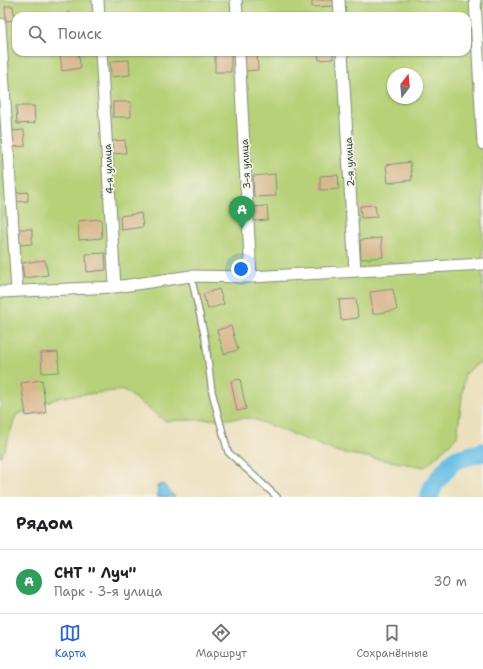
<!DOCTYPE html>
<html lang="ru">
<meta charset="utf-8">
<style>
:root{--surface:#fff;--page:#f6f6f6;--text:#202124;--muted:#757577;--line:#e0e0e0;--accent:#2563eb}
body{margin:0;font-family:"Shantell Sans",sans-serif;background:var(--page);color:var(--text)}
.compass{position:absolute;left:387px;top:68px;width:36px;height:36px;border-radius:50%;background:var(--surface);box-shadow:0 1px 3px #0004;rotate:16deg}
.you{position:absolute;left:241px;top:269px;width:14px;height:14px;margin:-10px;border:3px solid #fff;border-radius:50%;background:#1a73e8;box-shadow:0 0 0 6px #1a73e833}
.badge{display:grid;place-items:center;width:26px;height:26px;border-radius:50%;background:var(--accent);color:#fff;font-size:13px;font-weight:700}
.pin{position:absolute;translate:-50% -33px;filter:drop-shadow(0 1px 2px #0008)}
.pin::after{content:'';position:absolute;top:21px;width:14px;height:12px;background:inherit;clip-path:polygon(0 0,100% 0,50% 100%)}
.list{margin:0;padding:0;list-style:none}
h2{display:flex;justify-content:space-between;align-items:center;height:52px;margin:0;padding:0 16px;font-size:17px}
h2 small{font-size:13px;font-weight:400;color:var(--muted)}
.list li{display:grid;grid-template-columns:26px 1fr auto;gap:12px;align-items:center;box-sizing:border-box;height:64px;padding:0 16px;border-top:1px solid var(--line)}
.list b{display:block;font-size:15px;white-space:nowrap}
.list p{margin:0;font-size:13px;white-space:nowrap;color:var(--muted)}
.list em{font-size:13px;font-style:normal;color:var(--muted)}
.icon{flex:none;width:22px;height:22px;fill:none;stroke:currentColor;stroke-width:2;stroke-linecap:round;stroke-linejoin:round}
.map{position:relative;flex:none;width:483px;height:497px;overflow:hidden}
.search{position:absolute;background:var(--surface);box-shadow:0 1px 3px #0004;left:12px;right:12px;top:12px;height:44px;display:flex;align-items:center;gap:10px;box-sizing:border-box;padding:0 14px;border-radius:12px;color:var(--muted);font-size:15px}
.sheet{height:116px;background:var(--surface)}
nav{display:flex;justify-content:space-around;align-items:center;box-sizing:border-box;height:56px;border-top:1px solid var(--line);background:var(--surface);font-size:11px;color:var(--muted)}
nav a{display:grid;justify-items:center;gap:2px}
nav .on{color:var(--accent)}
.map>svg:first-child{display:block}
</style>
<div class="map">
<svg width="483" height="497" viewBox="0 0 483 497">
<rect width="100%" height="100%" fill="#f7f3e8"/>
<filter id="ink" filterUnits="userSpaceOnUse"><feTurbulence type="fractalNoise" baseFrequency=".025" numOctaves="2"/><feDisplacementMap in="SourceGraphic" scale="8" xChannelSelector="R" yChannelSelector="G"/><feConvolveMatrix kernelMatrix="1 2 1 2 8 2 1 2 1" color-interpolation-filters="sRGB"/></filter>
<filter id="wash" filterUnits="userSpaceOnUse"><feTurbulence type="fractalNoise" baseFrequency=".012" numOctaves="4" result="noise"/><feDisplacementMap in="SourceGraphic" scale="16" xChannelSelector="R" yChannelSelector="G"/><feGaussianBlur stdDeviation="0.9" result="paint"/><feColorMatrix in="noise" values="0 0 0 0 0 0 0 0 0 0 0 0 0 0 0 0 0 1.4 0 .05"/><feComposite in="paint" operator="in"/></filter>
<g filter="url(#wash)">
<rect width="100%" height="100%" fill="#ebe0be"/>
<path fill="#b6d177" stroke="#6a8756" fill-rule="evenodd" d="M 0,0 L 483,0 L 483,360 L 465,373 L 457,437 L 425,467 L 338,452 L 251,418 L 165,421 L 124,390 L 61,397 L 16,415 L 5,449 L 0,457 ZM 16,16 L 467,16 L 467,52 L 16,52 ZM 393,74 L 417,74 L 417,98 L 393,98 Z"/>
<path fill="#6bbfe7" stroke="#457e8e" d="M 163,484 L 175,497 L 158,497 L 157,486 Z"/>
<g fill="none" stroke-linecap="round" stroke-linejoin="round">
<path stroke="#6bbfe7" stroke-width="19" d="M 429,497 L 434,484 L 454,460 L 483,452"/>
</g>
<g id="blocks">
<path fill="#d8b88e" d="M 312,0 L 333,0 L 334,6 L 312,7 Z
M 5,6 L 13,6 L 15,20 L 6,21 Z
M 69,12 L 71,16 L 61,16 Z
M 417,13 L 418,16 L 405,16 L 405,15 Z
M 60,52 L 78,52 L 81,68 L 62,71 Z
M 318,52 L 333,52 L 333,59 L 319,60 Z
M 215,53 L 231,53 L 231,72 L 215,72 Z
M 245,55 L 257,55 L 258,70 L 245,71 Z
M 129,60 L 130,75 L 111,77 L 110,61 Z
M 113,102 L 131,102 L 131,117 L 113,117 Z
M 16,106 L 34,106 L 35,123 L 17,124 Z
M 24,130 L 25,146 L 12,147 L 11,131 Z
M 125,140 L 126,153 L 113,154 L 112,141 Z
M 410,162 L 412,180 L 388,183 L 386,165 Z
M 275,174 L 276,196 L 254,197 L 253,176 Z
M 338,175 L 339,189 L 320,190 L 320,176 Z
M 28,192 L 28,201 L 15,202 L 15,193 Z
M 375,205 L 377,217 L 361,218 L 360,206 Z
M 267,206 L 268,220 L 254,221 L 252,207 Z
M 141,213 L 143,227 L 121,230 L 120,216 Z
M 101,219 L 102,238 L 79,240 L 78,221 Z
M 18,229 L 32,229 L 32,244 L 19,245 Z
M 381,238 L 383,257 L 361,259 L 360,240 Z
M 105,253 L 106,270 L 87,272 L 86,254 Z
M 45,260 L 48,275 L 24,278 L 22,263 Z
M 219,289 L 224,304 L 208,309 L 203,294 Z
M 393,289 L 397,310 L 373,314 L 370,292 Z
M 356,299 L 358,318 L 341,320 L 339,300 Z
M 231,326 L 238,350 L 224,354 L 217,330 Z
M 58,352 L 59,372 L 42,373 L 41,353 Z
M 240,379 L 246,409 L 237,411 L 231,381 Z
M 42,380 L 46,413 L 26,416 L 21,383 Z"/>
</g>
</g>
<g filter="url(#ink)">
<use href="#blocks" fill-opacity="0" stroke="#858e79" stroke-width="1"/>
<g fill="none" stroke-linecap="round" stroke-linejoin="round">
<defs>
<path id="service" d="M 191,276 L 205,338 L 212,392 L 228,452 L 277,497"/>
<path id="minor" d="M 98,0 L 99,16
M 236,0 L 237,16
M 339,0 L 340,16
M 475,0 L 483,144
M 0,24 L 17,291
M 101,52 L 115,287
M 239,52 L 251,277
M 342,52 L 355,271
M 0,292 L 115,287 L 191,276 L 251,277 L 483,264"/>
</defs>
<use href="#service" stroke="#858e79" stroke-width="8"/>
<use href="#minor" stroke="#858e79" stroke-width="13"/>
<use href="#service" stroke="#fff" stroke-width="5.5"/>
<use href="#minor" stroke="#fff" stroke-width="11"/>
</g>
</g>
<g text-anchor="middle" stroke-width="3.5" stroke-linejoin="round" paint-order="stroke">
<g font-size="10" fill="#1f3d34" stroke="#f7f3e8">
<text transform="translate(349 162) rotate(-93)" y="4">2-я улица</text>
<text transform="translate(245 164) rotate(-93)" y="4">3-я улица</text>
<text transform="translate(108 169) rotate(-93)" y="4">4-я улица</text>
</g>
</g>
</svg>
<svg class="compass" viewBox="-18 -18 36 36"><path d="M0-13l5 13h-10z" fill="#e53935"/><path d="M0 13l5-13h-10z" fill="#757577"/></svg>
<div class="you"></div>
<div class="pin badge" style="left:242px;top:229px;background:#2e9e5b">A</div>
<div class="search"><svg class="icon" aria-label="search" viewBox="0 0 24 24"><circle cx="10" cy="10" r="6"/><path d="M15 15l6 6"/></svg>Поиск</div>
</div>
<section class="sheet">
<h2>Рядом<small></small></h2>
<ul class="list">
<li><span class="badge" style="background:#2e9e5b">A</span><div><b>СНТ &quot; Луч&quot;</b><p>Парк · 3-я улица</p></div><em>30 m</em></li>
</ul>
</section>
<nav>
<a class="on"><svg class="icon" aria-label="map" viewBox="0 0 24 24"><path d="M3 6l6-2 6 2 6-2v14l-6 2-6-2-6 2zM9 4v14M15 6v14"/></svg>Карта</a>
<a><svg class="icon" aria-label="directions" viewBox="0 0 24 24"><path d="M12 3l9 9-9 9-9-9zM9 14v-3h6M13 9l2 2-2 2"/></svg>Маршрут</a>
<a><svg class="icon" aria-label="saved" viewBox="0 0 24 24"><path d="M7 4h10v16l-5-4-5 4z"/></svg>Сохранённые</a>
</nav>
